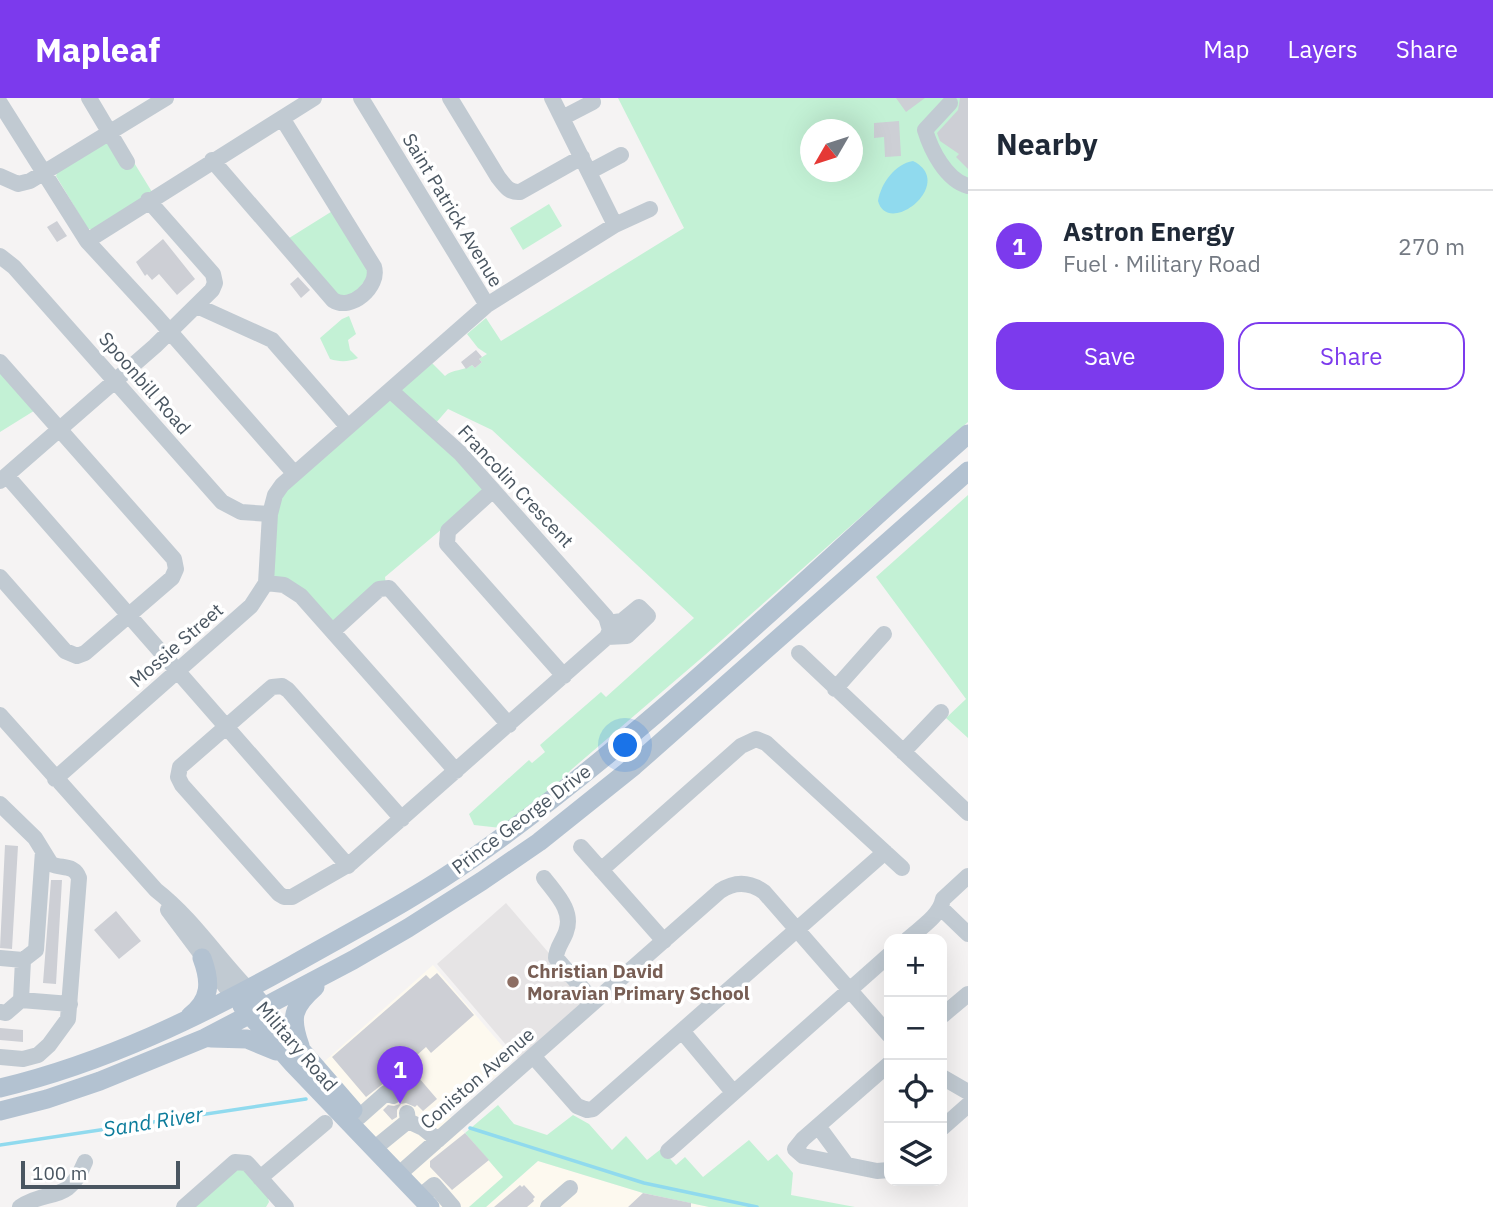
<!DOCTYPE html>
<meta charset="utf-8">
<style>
:root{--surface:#fff;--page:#f6f6f7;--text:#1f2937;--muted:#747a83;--line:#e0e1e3;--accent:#7c3aed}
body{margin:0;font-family:"IBM Plex Sans",sans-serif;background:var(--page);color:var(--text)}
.controls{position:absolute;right:21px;bottom:21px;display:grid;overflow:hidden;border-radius:14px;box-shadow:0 7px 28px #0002}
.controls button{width:63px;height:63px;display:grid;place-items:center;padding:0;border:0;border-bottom:2px solid var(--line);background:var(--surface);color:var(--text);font:35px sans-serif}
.compass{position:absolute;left:800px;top:21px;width:63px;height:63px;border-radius:50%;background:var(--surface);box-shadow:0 7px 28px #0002;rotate:231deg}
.scale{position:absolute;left:21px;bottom:18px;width:159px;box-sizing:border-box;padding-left:7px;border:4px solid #4a5661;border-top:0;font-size:19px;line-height:24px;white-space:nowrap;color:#4a5661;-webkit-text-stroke:5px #fff;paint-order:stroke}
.you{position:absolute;left:626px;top:648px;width:24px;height:24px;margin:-18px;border:5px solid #fff;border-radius:50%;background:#1a73e8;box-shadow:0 0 0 10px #1a73e833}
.badge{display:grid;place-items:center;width:46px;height:46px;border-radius:50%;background:var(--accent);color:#fff;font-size:23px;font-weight:700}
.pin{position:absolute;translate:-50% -58px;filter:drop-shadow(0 2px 4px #0008)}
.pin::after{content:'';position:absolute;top:37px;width:24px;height:21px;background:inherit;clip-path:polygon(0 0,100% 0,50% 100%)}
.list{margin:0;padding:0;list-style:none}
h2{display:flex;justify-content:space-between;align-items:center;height:91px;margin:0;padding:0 28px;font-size:30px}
h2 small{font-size:23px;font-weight:400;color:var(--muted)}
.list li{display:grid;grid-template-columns:46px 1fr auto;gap:21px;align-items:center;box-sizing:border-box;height:112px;padding:0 28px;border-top:2px solid var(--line)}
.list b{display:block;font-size:26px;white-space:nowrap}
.list p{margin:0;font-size:23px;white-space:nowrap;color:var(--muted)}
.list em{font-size:23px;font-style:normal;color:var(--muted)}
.actions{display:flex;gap:14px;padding:21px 28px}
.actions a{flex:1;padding:16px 0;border:2px solid var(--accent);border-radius:21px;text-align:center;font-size:24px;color:var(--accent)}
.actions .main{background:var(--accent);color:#fff}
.icon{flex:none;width:38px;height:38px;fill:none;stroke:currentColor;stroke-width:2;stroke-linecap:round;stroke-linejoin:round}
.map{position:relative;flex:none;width:968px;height:1109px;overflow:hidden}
header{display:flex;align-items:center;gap:42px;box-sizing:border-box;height:98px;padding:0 35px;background:var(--accent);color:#fff}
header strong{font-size:33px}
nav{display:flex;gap:38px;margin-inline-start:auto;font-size:24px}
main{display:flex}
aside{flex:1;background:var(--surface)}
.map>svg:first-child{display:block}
</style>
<header>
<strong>Mapleaf</strong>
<nav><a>Map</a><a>Layers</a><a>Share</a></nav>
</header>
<main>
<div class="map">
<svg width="968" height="1109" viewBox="0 0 968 1109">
<rect width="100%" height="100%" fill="#f5f3f3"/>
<path fill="#fdf9ef" d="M 433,867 L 514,962 L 449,1017 L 503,1079 L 469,1109 L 434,1109 L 317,970 Z
M 538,1063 L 643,1095 L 709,1109 L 486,1109 Z"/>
<path fill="#e6e4e5" d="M 506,805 L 589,902 L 519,962 L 437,866 Z"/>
<path fill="#c3f1d5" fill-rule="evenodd" d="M 618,0 L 968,0 L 968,324 L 705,557 L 572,671 L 555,688 L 501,730 L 474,727 L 469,716 L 529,662 L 532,665 L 545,654 L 540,647 L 601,594 L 606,599 L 694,520 L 492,332 L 448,311 L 435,326 L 401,295 L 401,291 L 430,263 L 445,278 C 452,271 464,273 472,267 L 475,270 L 482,264 L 479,261 L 487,256 L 478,250 L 467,236 L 486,220 L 501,243 L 684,130 ZM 810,32 L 852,32 L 852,74 L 810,74 Z
M 104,43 L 133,63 L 152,94 L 93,131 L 88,131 L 56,78 L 58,73 Z
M 549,106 L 562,128 L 523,152 L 510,130 Z
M 334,112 L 372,174 L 351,200 L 341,201 L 286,142 Z
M 349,218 L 356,236 L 348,242 L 350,252 L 358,260 C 349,264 339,264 330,261 L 320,240 L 342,221 Z
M 0,270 L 37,311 L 0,334 Z
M 389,301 L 483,386 L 481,398 L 385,479 L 386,487 L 333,524 L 272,476 L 276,411 L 285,391 Z
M 968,397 L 968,640 L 946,620 L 966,601 L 876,479 Z
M 498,1007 L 514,1026 L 547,1037 L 573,1017 L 589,1026 L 612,1052 L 626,1038 L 647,1062 L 661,1051 L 676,1067 L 685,1059 L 703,1079 L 749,1042 L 768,1063 L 777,1056 L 793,1075 L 791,1097 L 855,1109 L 709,1109 L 643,1095 L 538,1063 L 486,1109 L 469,1109 L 503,1079 L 465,1035 Z
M 232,1072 L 246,1072 L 267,1096 L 269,1104 L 266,1109 L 190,1109 Z"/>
<path fill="#90daee" d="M 913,63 C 957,85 888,140 878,103 C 881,85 895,66 913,63 Z"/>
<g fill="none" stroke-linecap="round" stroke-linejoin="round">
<path stroke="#90daee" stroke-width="3.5" d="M 470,1030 L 644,1085 L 757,1109
M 0,1047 L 306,1001"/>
</g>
<path fill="#cdcfd5" d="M 896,0 L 925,0 L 906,14 Z
M 960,0 L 968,0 L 968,71 L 956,59 L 959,56 L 940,43 L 937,35 L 958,12 Z
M 899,23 L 901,58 L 885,59 L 884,39 L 874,40 L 874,25 Z
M 57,123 L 67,138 L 57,144 L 47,129 Z
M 163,141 L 195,181 L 177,197 L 159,176 L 152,182 L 147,176 L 145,178 L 136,164 Z
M 298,179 L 310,192 L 301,200 L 290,186 Z
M 476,252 L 482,259 L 479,261 L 482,264 L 475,270 L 472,267 L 466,271 L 461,264 Z
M 5,747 L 18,748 L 12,851 L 0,850 Z
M 51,782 L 62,782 L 56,886 L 43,885 Z
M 116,813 L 141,843 L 119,861 L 94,832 Z
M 437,875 L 474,917 L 431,955 L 426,949 L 407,966 L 437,1001 L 423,1013 L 417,1007 L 415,1009 L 406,1005 L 401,1006 L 397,1012 L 397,1019 L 392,1022 L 383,1012 L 388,1007 L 394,1008 L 400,1006 L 403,997 L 401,991 L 390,985 L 384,985 L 366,999 L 332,959 L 426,877 L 430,881 Z
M 0,930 L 23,932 L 23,944 L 0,942 Z
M 465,1035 L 489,1062 L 452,1092 L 430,1069 L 430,1063 Z
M 520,1087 L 522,1089 L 524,1087 L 535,1099 L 533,1101 L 534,1103 L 527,1109 L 494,1109 Z
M 643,1095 L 691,1105 L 691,1109 L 628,1109 Z"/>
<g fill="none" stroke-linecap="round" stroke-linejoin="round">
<path stroke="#c1cad2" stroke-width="16" d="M 89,0 L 127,64
M 361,0 L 487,207
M 450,0 L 498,79 C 505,88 509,95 520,94 L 582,59
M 552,0 L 615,127
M 0,5 L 87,143 L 157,219 L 294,375
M 950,5 L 925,32 C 931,52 946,82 968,88
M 562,20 L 593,4
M 212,62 L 333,202 C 351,214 380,188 374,169 L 282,20
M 589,74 L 621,57
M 0,78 L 18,86 L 30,83 L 166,0
M 87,143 L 314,0
M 0,158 L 14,169 L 222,404 L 241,414 L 270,416
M 197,208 L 272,242 L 348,329
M 0,264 L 174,461 L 176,471 L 172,480 L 85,555 L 77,558 L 65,553 L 0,479
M 390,292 L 460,355 L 606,519 L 610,532 L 607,539 L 351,765 L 292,799 L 284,799 L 279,796 L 182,687 L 178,679 L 180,669 L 272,589 L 282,588 L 288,592 L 402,721
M 7,378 L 348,768
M 0,383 L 155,248 L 212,192 L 215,185 L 213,176 L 148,102
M 493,392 L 448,433 L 447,446 L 564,578
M 266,485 L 284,487 L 301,498 L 456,673
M 333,533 L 379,491 L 389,490 L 509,627
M 607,539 L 627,538 L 648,518 L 639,509 L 622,523 L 608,525
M 799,555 L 968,715
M 835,591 L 884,536
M 0,617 L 156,792 C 192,820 217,859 248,891
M 903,654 L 941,614
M 55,681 L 251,508 L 266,485 L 270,416 L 275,397 L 282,387 L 487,207 L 615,127 L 650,111
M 0,706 L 35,740 L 51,766 C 62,771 74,766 79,780 L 68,921 L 49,947 L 38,957 L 23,961 L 0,959
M 581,749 L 664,843
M 601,772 L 741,648 L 756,641 L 766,645 L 902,770
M 544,780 C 556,796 574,813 566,834 C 563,843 556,850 556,860 L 594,904
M 941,810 L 968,836
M 168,812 L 234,900
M 908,841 C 920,830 940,818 943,801 L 968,778
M 0,860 L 23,862
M 21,902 L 23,862 L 36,852 L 43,753
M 0,914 L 6,915 L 21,902 L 70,906
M 943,917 L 968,896
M 682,933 L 733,994
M 533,958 L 577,1008 L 587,1012 L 593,1011 L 885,754
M 889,966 L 803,1041 L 795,1051 L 803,1058 L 877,1073 L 889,1072
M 942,979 L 968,994
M 359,1019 L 386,995 L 393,998
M 408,1023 L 423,1030 L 438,1042
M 818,1028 L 846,1066
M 942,1030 L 968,1007
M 381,1045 L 408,1023 L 407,1015
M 668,1053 L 889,857
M 398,1077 L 720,793 C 735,783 750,784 764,794 L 889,937
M 260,1080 L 325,1025
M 423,1096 L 434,1087 L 453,1109
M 20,1109 C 49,1089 67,1108 85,1064
M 184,1109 L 235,1064 L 247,1065 L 286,1109
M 548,1109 L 570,1090"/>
<path stroke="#b3c2d1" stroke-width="19" d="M 256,900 L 353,1012
M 242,908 L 293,966 L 430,1109
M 190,918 C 211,902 211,884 202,860
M 211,940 L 247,941 L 276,953
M 300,948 C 290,920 292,909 315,889
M 0,990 C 105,965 201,918 294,866 C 354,832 416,800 473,760 C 650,635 805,479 968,336
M 0,1013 L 47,1001 L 100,983 L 205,940 L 353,862 L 408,830 L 482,783 L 539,744 L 634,668 L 968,373"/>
</g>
<circle fill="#8d6e63" stroke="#fff" stroke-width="2.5" cx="513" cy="884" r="7"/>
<g text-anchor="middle" stroke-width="7" stroke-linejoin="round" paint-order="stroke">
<g font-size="19" fill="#4a5661" stroke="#fff">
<text transform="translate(453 112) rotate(59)" y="7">Saint Patrick Avenue</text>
<text transform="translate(145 285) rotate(49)" y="7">Spoonbill Road</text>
<text transform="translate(516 388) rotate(47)" y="7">Francolin Crescent</text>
<text transform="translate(176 547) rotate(-41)" y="7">Mossie Street</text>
<text transform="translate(521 721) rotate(-37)" y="7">Prince George Drive</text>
<text transform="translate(297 948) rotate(49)" y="7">Military Road</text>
<text transform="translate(477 980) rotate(-41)" y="7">Coniston Avenue</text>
</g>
<g font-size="19" font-weight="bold" fill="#785e54" stroke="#fff" text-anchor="start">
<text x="527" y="880">Christian David<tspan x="527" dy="22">Moravian Primary School</tspan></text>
</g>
<g font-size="21" font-style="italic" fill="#0c7c9b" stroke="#fff">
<text transform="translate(153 1024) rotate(-9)" y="7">Sand River</text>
</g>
</g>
</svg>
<div class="controls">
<button>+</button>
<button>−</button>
<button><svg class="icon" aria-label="locate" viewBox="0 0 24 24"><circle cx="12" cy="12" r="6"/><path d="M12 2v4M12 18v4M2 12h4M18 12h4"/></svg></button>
<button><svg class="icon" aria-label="layers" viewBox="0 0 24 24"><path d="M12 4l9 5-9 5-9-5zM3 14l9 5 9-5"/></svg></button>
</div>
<svg class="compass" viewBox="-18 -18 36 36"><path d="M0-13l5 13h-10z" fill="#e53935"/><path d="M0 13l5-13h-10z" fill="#747a83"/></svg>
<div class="scale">100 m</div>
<div class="you"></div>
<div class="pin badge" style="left:400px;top:1006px">1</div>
</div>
<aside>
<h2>Nearby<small></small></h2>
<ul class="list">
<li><span class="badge">1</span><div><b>Astron Energy</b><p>Fuel · Military Road</p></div><em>270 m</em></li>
</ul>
<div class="actions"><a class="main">Save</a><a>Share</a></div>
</aside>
</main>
